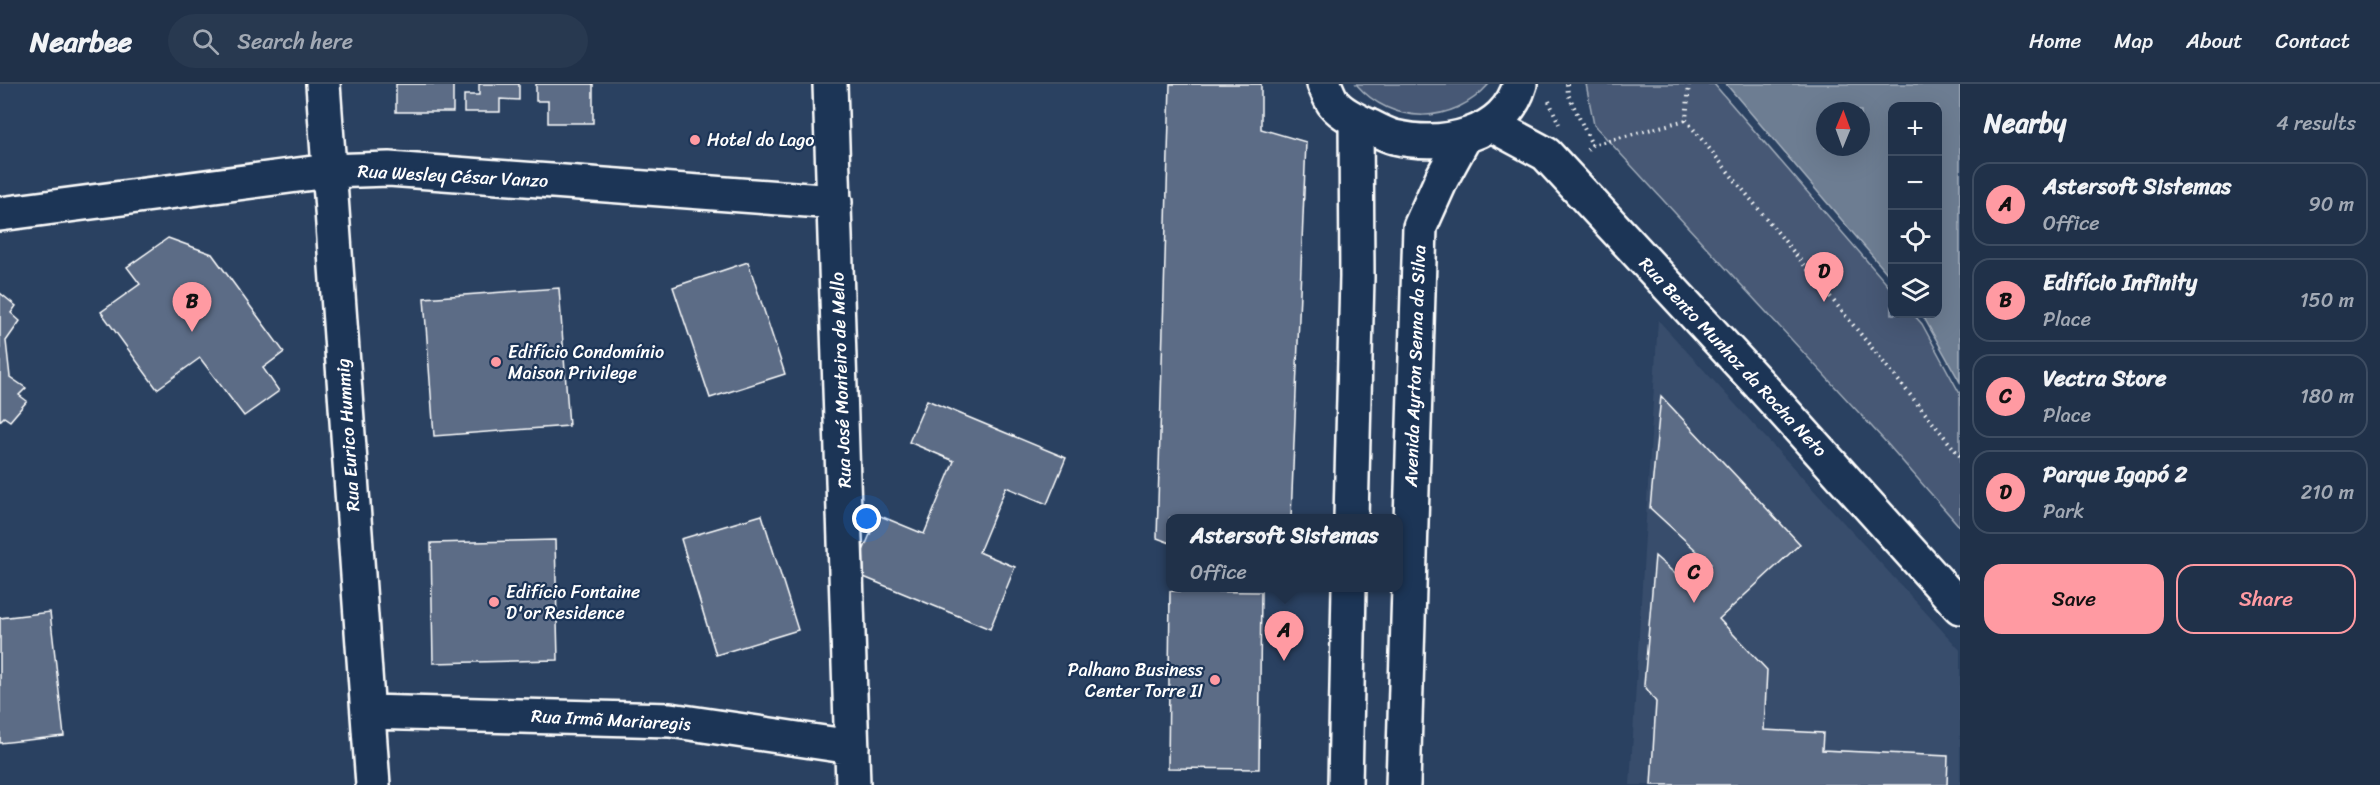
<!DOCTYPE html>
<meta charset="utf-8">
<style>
:root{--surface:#203149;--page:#283950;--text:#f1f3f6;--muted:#a2a9b4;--line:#3d4c61;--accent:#ff9aa2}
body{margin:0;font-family:Sriracha,sans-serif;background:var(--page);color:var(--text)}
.controls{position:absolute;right:18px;top:18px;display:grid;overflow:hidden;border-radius:12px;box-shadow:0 6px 24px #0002}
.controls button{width:54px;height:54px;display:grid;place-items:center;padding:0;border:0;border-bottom:2px solid var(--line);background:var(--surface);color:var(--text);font:30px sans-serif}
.compass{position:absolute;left:1816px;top:18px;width:54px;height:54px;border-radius:50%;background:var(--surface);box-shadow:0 6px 24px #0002;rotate:1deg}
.you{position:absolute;left:867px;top:435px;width:21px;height:21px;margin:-15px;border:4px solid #fff;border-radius:50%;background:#1a73e8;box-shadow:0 0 0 9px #1a73e833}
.badge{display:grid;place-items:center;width:39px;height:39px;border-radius:50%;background:var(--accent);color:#111;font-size:20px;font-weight:700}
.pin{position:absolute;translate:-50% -50px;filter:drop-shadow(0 2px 3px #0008)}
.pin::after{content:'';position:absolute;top:32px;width:21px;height:18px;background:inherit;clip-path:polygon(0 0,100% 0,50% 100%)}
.popup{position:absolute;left:1166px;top:430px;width:237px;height:78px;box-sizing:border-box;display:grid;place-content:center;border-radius:12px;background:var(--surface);filter:drop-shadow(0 2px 4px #0005);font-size:20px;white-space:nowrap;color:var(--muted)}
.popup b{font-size:22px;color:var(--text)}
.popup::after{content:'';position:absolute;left:50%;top:100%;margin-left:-12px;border:12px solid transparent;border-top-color:var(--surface)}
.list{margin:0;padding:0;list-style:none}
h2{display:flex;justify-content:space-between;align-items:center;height:78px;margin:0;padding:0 24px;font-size:26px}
h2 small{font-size:20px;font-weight:400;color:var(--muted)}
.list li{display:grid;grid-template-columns:39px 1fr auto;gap:18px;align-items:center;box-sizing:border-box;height:84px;margin:0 12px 12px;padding:0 12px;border:2px solid var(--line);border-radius:18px}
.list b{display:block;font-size:22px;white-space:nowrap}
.list p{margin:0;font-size:20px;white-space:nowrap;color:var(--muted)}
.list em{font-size:20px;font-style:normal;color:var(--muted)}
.actions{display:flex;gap:12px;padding:18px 24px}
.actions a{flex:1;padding:14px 0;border:2px solid var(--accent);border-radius:18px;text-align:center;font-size:21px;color:var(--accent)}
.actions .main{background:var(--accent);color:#111}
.icon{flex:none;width:33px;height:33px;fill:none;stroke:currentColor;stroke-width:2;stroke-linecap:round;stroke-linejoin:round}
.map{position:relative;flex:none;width:1960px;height:701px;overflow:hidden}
header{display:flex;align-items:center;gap:36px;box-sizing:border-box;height:84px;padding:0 30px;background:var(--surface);border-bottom:2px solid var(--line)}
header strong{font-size:28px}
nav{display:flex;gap:33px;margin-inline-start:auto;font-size:21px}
.search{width:420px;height:54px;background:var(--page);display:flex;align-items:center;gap:15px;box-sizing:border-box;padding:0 21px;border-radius:33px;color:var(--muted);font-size:22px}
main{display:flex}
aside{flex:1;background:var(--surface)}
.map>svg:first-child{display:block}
</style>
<header>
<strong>Nearbee</strong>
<div class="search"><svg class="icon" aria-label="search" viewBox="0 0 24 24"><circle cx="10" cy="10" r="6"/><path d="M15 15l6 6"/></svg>Search here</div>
<nav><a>Home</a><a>Map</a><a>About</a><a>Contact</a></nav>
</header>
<main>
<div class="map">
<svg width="1960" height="701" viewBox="0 0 1960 701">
<rect width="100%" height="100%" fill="#2a4161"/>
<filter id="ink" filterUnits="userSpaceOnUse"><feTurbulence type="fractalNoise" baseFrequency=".0167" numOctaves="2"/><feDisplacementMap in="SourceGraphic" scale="12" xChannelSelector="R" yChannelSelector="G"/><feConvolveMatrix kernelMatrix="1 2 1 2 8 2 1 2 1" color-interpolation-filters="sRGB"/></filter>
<g filter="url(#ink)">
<path fill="#394e6c" d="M 1658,236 L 1960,566 L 1960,701 L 1630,701 Z"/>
<path fill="#465975" stroke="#a2acba" stroke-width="1.5" d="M 1356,0 L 1489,0 C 1453,41 1392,42 1356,0 Z
M 1586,0 L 1714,0 L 1892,206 L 1892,230 L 1913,230 L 1922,240 L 1960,310 L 1960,443 L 1884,356 L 1594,41 Z"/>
<path fill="#6d7d92" stroke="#a7b1be" stroke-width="1.5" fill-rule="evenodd" d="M 1726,0 L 1960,0 L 1960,298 L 1922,230 L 1938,230 L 1938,22 L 1892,22 L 1892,195 ZM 1825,27 L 1861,27 L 1861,63 L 1825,63 Z"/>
<path fill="#5b6c86" stroke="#fff" stroke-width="1.5" d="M 396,0 L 453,0 L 453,28 L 396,28 Z
M 479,0 L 519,0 L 519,16 L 500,15 L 500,28 L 464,28 L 464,11 L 479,11 Z
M 536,0 L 593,0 L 593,39 L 548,39 L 548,17 L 536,17 Z
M 1170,0 L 1261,0 L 1261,45 L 1306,58 L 1291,434 L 1170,434 L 1170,459 L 1157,454 Z
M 168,154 L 212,170 L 284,268 L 263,284 L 279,307 L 244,332 L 200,274 L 157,305 L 101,228 L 140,200 L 127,183 Z
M 748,178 L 785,290 L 710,314 L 673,203 Z
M 559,204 L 569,342 L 434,352 L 424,214 Z
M 0,209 L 16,222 L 11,229 L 20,237 L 6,257 L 10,293 L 26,304 L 19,311 L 27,317 L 10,337 L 4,333 L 0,337 Z
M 1661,312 L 1800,460 L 1719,535 L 1767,586 L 1764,646 L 1823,649 L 1822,666 L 1948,672 L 1947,701 L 1651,701 L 1656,618 L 1644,601 L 1655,472 L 1690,503 L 1711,480 L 1650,424 Z
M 927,316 L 1066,374 L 1047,420 L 1006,403 L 979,468 L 1015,483 L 990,545 L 854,489 L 878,431 L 924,450 L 954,377 L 909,358 Z
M 762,431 L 798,546 L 716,571 L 681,455 Z
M 555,456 L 558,576 L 433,579 L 431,459 Z
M 1170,507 L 1261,508 L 1259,685 L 1168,684 Z
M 50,528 L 64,652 L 0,659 L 0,534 Z"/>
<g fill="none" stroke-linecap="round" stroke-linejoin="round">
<defs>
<path id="minor" d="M 323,0 L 373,701
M 830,0 L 853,701
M 1492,41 L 1546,70 L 1760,301 L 1960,523
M 0,130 L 328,87 L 389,85 L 835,118
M 368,628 L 670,636 L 852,663"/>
<path id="major" d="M 1324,0 C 1327,6 1330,15 1334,20 C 1342,30 1358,37 1369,42 C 1377,46 1386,51 1394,53 C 1442,64 1505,53 1520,0
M 1351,434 L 1357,193 L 1356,36
M 1345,701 L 1349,504
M 1403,701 L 1420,143 L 1442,94 L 1464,54"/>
</defs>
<use href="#minor" stroke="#fff" stroke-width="38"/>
<use href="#major" stroke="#fff" stroke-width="38"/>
<path stroke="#fff" stroke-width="4" stroke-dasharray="1.5 4.5" stroke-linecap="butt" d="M 1567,0 L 1568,10 L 1592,61
M 1689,0 L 1686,36 L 1960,372
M 1549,17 L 1559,40
M 1587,66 L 1592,61 L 1686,36"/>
<use href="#minor" stroke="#1d3557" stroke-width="33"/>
<use href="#major" stroke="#1d3557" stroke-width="33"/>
</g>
</g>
<g fill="#ff9aa2" stroke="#1d3557" stroke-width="2">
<circle cx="695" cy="56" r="6"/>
<circle cx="496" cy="278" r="6"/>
<circle cx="494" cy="518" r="6"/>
<circle cx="1215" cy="596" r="6"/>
</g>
<g text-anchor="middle" stroke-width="4.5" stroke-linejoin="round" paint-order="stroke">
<g font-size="18" fill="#fff" stroke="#1d3557" text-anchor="start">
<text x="707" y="62">Hotel do Lago</text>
<text x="508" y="274">Edifício Condomínio<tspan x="508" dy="21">Maison Privilege</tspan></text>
<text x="506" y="514">Edifício Fontaine<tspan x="506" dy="21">D'or Residence</tspan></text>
<text x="1203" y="592" text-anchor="end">Palhano Business<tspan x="1203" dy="21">Center Torre II</tspan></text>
</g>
<g font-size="18" fill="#fff" stroke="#1d3557">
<text transform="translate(453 92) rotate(3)" y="6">Rua Wesley César Vanzo</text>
<text transform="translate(1733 273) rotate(47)" y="6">Rua Bento Munhoz da Rocha Neto</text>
<text transform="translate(1415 282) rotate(-88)" y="6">Avenida Ayrton Senna da Silva</text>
<text transform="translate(841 296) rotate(-92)" y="6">Rua José Monteiro de Mello</text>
<text transform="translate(348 351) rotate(-94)" y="6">Rua Eurico Hummig</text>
<text transform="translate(611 636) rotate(3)" y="6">Rua Irmã Mariaregis</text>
</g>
</g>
</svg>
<div class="controls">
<button>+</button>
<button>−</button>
<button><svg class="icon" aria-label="locate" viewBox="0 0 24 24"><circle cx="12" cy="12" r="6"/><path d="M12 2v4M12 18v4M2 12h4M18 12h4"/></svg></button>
<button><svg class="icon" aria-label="layers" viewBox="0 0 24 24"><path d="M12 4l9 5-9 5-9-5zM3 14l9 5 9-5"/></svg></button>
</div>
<svg class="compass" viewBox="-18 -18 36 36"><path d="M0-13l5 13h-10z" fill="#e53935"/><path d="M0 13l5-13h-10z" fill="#a2a9b4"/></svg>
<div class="you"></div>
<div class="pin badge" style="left:1284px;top:577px">A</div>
<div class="popup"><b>Astersoft Sistemas</b>Office</div>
<div class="pin badge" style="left:192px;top:248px">B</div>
<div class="pin badge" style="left:1694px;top:519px">C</div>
<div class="pin badge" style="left:1824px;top:218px">D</div>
</div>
<aside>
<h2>Nearby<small>4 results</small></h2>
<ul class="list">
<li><span class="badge">A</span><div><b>Astersoft Sistemas</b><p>Office</p></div><em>90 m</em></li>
<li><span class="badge">B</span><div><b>Edifício Infinity</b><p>Place</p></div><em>150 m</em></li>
<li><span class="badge">C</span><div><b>Vectra Store</b><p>Place</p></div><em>180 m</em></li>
<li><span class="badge">D</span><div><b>Parque Igapó 2</b><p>Park</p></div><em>210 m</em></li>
</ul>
<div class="actions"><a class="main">Save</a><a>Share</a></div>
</aside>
</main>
